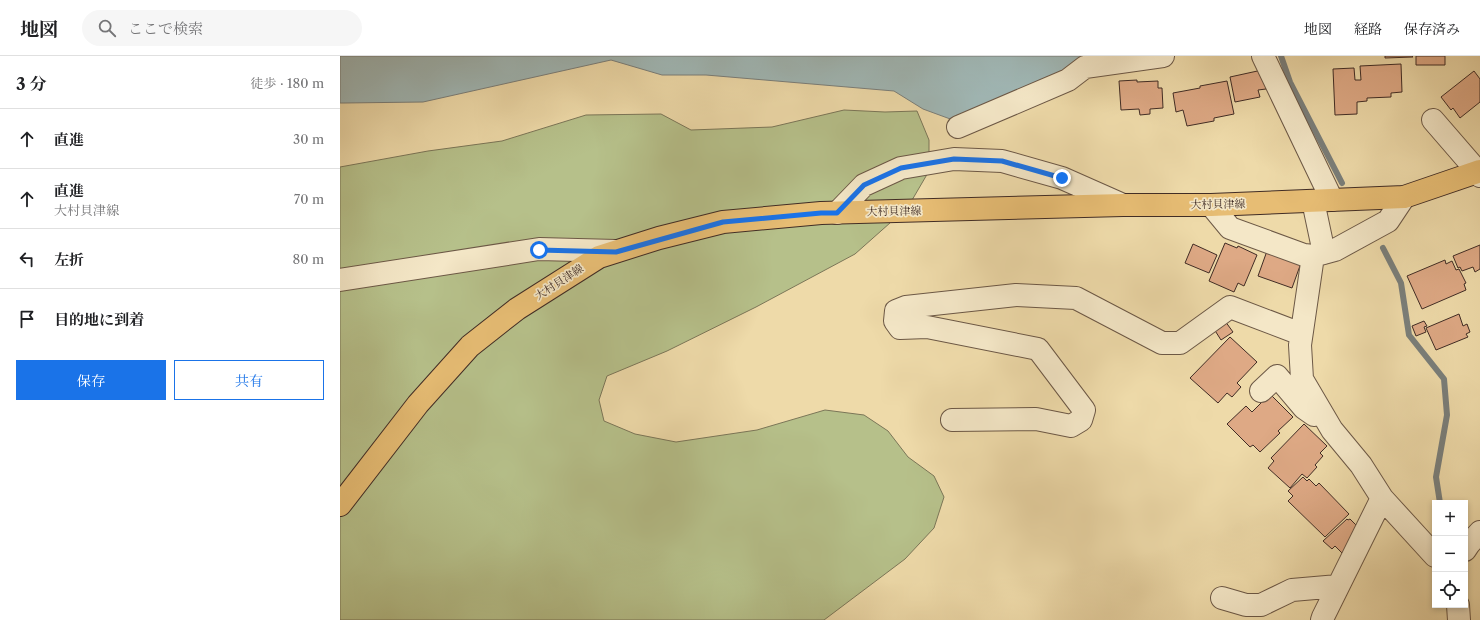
<!DOCTYPE html>
<html lang="ja">
<meta charset="utf-8">
<style>
:root{--surface:#fff;--page:#f6f6f6;--text:#202124;--muted:#757577;--line:#e0e0e0;--accent:#1a73e8}
body{margin:0;font-family:"Libre Caslon Text","Noto Serif JP",serif;background:var(--page);color:var(--text)}
.controls{position:absolute;right:12px;bottom:12px;display:grid;overflow:hidden;border-radius:0px;box-shadow:0 2px 6px #0003}
.controls button{width:36px;height:36px;display:grid;place-items:center;padding:0;border:0;border-bottom:1px solid var(--line);background:var(--surface);color:var(--text);font:20px sans-serif}
.stop{position:absolute;width:12px;height:12px;margin:-9px;border:3px solid #1a73e8;border-radius:50%;background:#fff}
.stop.end{background:#1a73e8;border-color:#fff;box-shadow:0 1px 4px #0008}
.list{margin:0;padding:0;list-style:none}
h2{display:flex;justify-content:space-between;align-items:center;height:52px;margin:0;padding:0 16px;font-size:17px}
h2 small{font-size:13px;font-weight:400;color:var(--muted)}
.list li{display:grid;grid-template-columns:26px 1fr auto;gap:12px;align-items:center;box-sizing:border-box;height:60px;padding:0 16px;border-top:1px solid var(--line)}
.list b{display:block;font-size:15px;white-space:nowrap}
.list p{margin:0;font-size:13px;white-space:nowrap;color:var(--muted)}
.list em{font-size:13px;font-style:normal;color:var(--muted)}
.actions{display:flex;gap:8px;padding:12px 16px}
.actions a{flex:1;padding:9px 0;border:1px solid var(--accent);border-radius:0px;text-align:center;font-size:14px;color:var(--accent)}
.actions .main{background:var(--accent);color:#fff}
.icon{flex:none;width:22px;height:22px;fill:none;stroke:currentColor;stroke-width:2;stroke-linecap:round;stroke-linejoin:round}
.map{position:relative;flex:none;width:1140px;height:564px;overflow:hidden}
header{display:flex;align-items:center;gap:24px;box-sizing:border-box;height:56px;padding:0 20px;background:var(--surface);border-bottom:1px solid var(--line)}
header strong{font-size:19px}
nav{display:flex;gap:22px;margin-inline-start:auto;font-size:14px}
.search{width:280px;height:36px;background:var(--page);display:flex;align-items:center;gap:10px;box-sizing:border-box;padding:0 14px;border-radius:22px;color:var(--muted);font-size:15px}
main{display:flex}
aside{flex:1;background:var(--surface)}
.map>svg:first-child{display:block}
</style>
<header>
<strong>地図</strong>
<div class="search"><svg class="icon" aria-label="search" viewBox="0 0 24 24"><circle cx="10" cy="10" r="6"/><path d="M15 15l6 6"/></svg>ここで検索</div>
<nav><a>地図</a><a>経路</a><a>保存済み</a></nav>
</header>
<main>
<aside>
<h2>3 分<small>徒歩 · 180 m</small></h2>
<ul class="list">
<li><svg class="icon" aria-label="ahead" viewBox="0 0 24 24"><path d="M12 20V5M6 11l6-6 6 6"/></svg><div><b>直進</b></div><em>30 m</em></li>
<li><svg class="icon" aria-label="ahead" viewBox="0 0 24 24"><path d="M12 20V5M6 11l6-6 6 6"/></svg><div><b>直進</b><p>大村貝津線</p></div><em>70 m</em></li>
<li><svg class="icon" aria-label="left" viewBox="0 0 24 24"><path d="M17 20v-9H6M10 6l-5 5 5 5"/></svg><div><b>左折</b></div><em>80 m</em></li>
<li><svg class="icon" aria-label="arrive" viewBox="0 0 24 24"><path d="M6 21V4h12l-3 4 3 4H6"/></svg><div><b>目的地に到着</b></div></li>
</ul>
<div class="actions"><a class="main">保存</a><a>共有</a></div>
</aside>
<div class="map">
<svg width="1140" height="564" viewBox="0 0 1140 564">
<rect width="100%" height="100%" fill="#eedaa9"/>
<filter id="stains"><feTurbulence type="fractalNoise" baseFrequency=".005" numOctaves="4"/><feColorMatrix values="0 0 0 0 .2 0 0 0 0 .09 0 0 0 0 .02 0 0 0 .5 -.17"/></filter>
<radialGradient id="worn" r=".72"><stop offset=".6" stop-color="#630" stop-opacity="0"/><stop offset="1" stop-color="#630" stop-opacity=".3"/></radialGradient>
<path fill="#b6c08a" stroke="#7b7658" d="M 504,54 L 545,56 L 577,55 L 589,84 L 589,115 L 568,151 L 515,198 L 416,251 L 327,295 L 267,320 L 259,344 L 264,365 L 295,378 L 336,386 L 417,374 L 485,354 L 524,359 L 548,375 L 568,401 L 594,420 L 604,441 L 594,472 L 565,503 L 484,564 L 0,564 L 0,111 L 88,95 L 162,85 L 246,59 L 321,58 L 351,74 L 432,71 Z"/>
<path fill="#a0b7b5" stroke="#7a7f7b" d="M 0,0 L 785,0 L 613,64 L 583,53 L 554,35 L 366,19 L 322,19 L 271,4 L 83,46 L 4,47 L 0,47 Z"/>
<g fill="none" stroke-linecap="round" stroke-linejoin="round">
<path stroke="#7a7f7b" stroke-width="6" d="M 941,0 L 950,26 L 1002,127
M 1043,192 L 1061,227 L 1069,279 L 1104,323 L 1107,359 L 1096,421 L 1100,447"/>
</g>
<path fill="#dea985" stroke="#402c25" d="M 1045,0 L 1072,0 L 1073,1 L 1045,2 Z
M 1076,0 L 1105,0 L 1105,9 L 1076,9 Z
M 1061,8 L 1062,36 L 1051,37 L 1051,41 L 1027,42 L 1027,45 L 1017,46 L 1017,58 L 995,59 L 993,13 L 1014,12 L 1015,24 L 1021,24 L 1020,10 Z
M 922,14 L 926,33 L 918,34 L 920,41 L 895,46 L 890,21 Z
M 1134,15 L 1140,23 L 1140,46 L 1120,62 L 1113,52 L 1111,54 L 1101,41 Z
M 797,24 L 797,26 L 818,25 L 818,32 L 822,32 L 823,52 L 810,53 L 810,58 L 800,59 L 799,53 L 781,54 L 779,25 Z
M 887,25 L 894,58 L 874,62 L 874,65 L 847,70 L 843,54 L 836,56 L 833,37 L 860,32 L 860,30 Z
M 885,187 L 897,192 L 898,190 L 917,199 L 904,230 L 898,227 L 894,236 L 869,225 Z
M 853,188 L 877,199 L 869,217 L 845,207 Z
M 1140,189 L 1140,213 L 1135,216 L 1133,211 L 1122,215 L 1120,211 L 1118,212 L 1113,200 Z
M 927,195 L 961,207 L 952,232 L 918,220 Z
M 1105,204 L 1106,208 L 1112,205 L 1116,214 L 1119,213 L 1126,227 L 1124,228 L 1126,234 L 1082,253 L 1067,220 Z
M 1119,258 L 1123,270 L 1127,268 L 1130,276 L 1126,278 L 1128,281 L 1096,294 L 1086,272 Z
M 885,265 L 893,276 L 881,284 L 874,273 Z
M 1084,265 L 1087,270 L 1084,271 L 1086,276 L 1076,280 L 1072,270 Z
M 890,281 L 917,306 L 897,327 L 901,331 L 892,341 L 887,337 L 878,347 L 850,322 Z
M 930,338 L 953,361 L 938,375 L 940,377 L 920,396 L 913,389 L 910,391 L 887,368 L 906,350 L 912,356 Z
M 964,368 L 987,390 L 980,397 L 983,400 L 975,409 L 977,411 L 967,422 L 962,418 L 950,432 L 928,412 L 934,405 L 931,402 Z
M 963,421 L 967,425 L 969,423 L 976,430 L 979,427 L 1009,458 L 985,481 L 948,445 L 953,440 L 948,435 Z
M 1007,463 L 1008,464 L 1010,463 L 1019,472 L 1003,498 L 995,490 L 992,493 L 983,485 Z"/>
<g fill="none" stroke-linecap="round" stroke-linejoin="round">
<defs>
<path id="minor" d="M 923,0 L 992,144
M 1093,64 L 1138,116 L 1140,120
M 618,71 L 728,24 L 745,11 L 823,0
M 973,145 L 984,197
M 871,149 L 890,172 L 964,199 L 973,200 L 995,194 L 1048,165 L 1064,141
M 497,157 L 524,129 L 561,112 L 614,103 L 662,105 L 722,122 L 783,149
M 973,200 L 960,289 L 962,323 L 992,374 L 1021,409 L 1042,442 L 1095,500
M 0,224 L 199,193 L 276,195
M 921,335 L 937,320 L 964,352 L 974,359
M 612,364 L 696,363 L 731,370 L 741,364 L 744,354 L 698,293 L 587,271 L 560,272 L 555,265 L 556,255 L 566,251 L 676,239 L 736,242 L 822,287 L 840,287 L 890,251 L 961,278
M 1125,494 L 1129,488 L 1140,476
M 882,542 L 906,549 L 921,549 L 952,534 L 998,530
M 1118,549 L 1119,564
M 982,564 L 983,561 L 1042,442"/>
<path id="major" d="M 0,449 L 78,348 L 130,290 L 177,253 L 259,201 L 319,182 L 383,166 L 481,157 L 783,149 L 871,149 L 1064,141 L 1140,115"/>
</defs>
<use href="#minor" stroke="#6c5846" stroke-width="24"/>
<use href="#major" stroke="#402c25" stroke-width="24"/>
<use href="#minor" stroke="#f4e7c7" stroke-width="22"/>
<use href="#major" stroke="#e7bd74" stroke-width="22"/>
</g>
<g fill="none" stroke-linecap="round" stroke-linejoin="round">
<path stroke="#1a73e8" stroke-width="5" d="M 199,194 L 276,196 L 383,166 L 481,157 L 497,157 L 524,129 L 561,112 L 614,103 L 662,105 L 722,122"/>
</g>
<g text-anchor="middle" stroke-width="3.5" stroke-linejoin="round" paint-order="stroke">
<g font-size="11" fill="#402c25" stroke="#f4e7c7">
<text transform="translate(878 148) rotate(-1)" y="4">大村貝津線</text>
<text transform="translate(554 155) rotate(-1)" y="4">大村貝津線</text>
<text transform="translate(219 226) rotate(-33)" y="4">大村貝津線</text>
</g>
</g>
<rect width="100%" height="100%" filter="url(#stains)"/>
<rect width="100%" height="100%" fill="url(#worn)"/>
</svg>
<div class="controls">
<button>+</button>
<button>−</button>
<button><svg class="icon" aria-label="locate" viewBox="0 0 24 24"><circle cx="12" cy="12" r="6"/><path d="M12 2v4M12 18v4M2 12h4M18 12h4"/></svg></button>
</div>
<div class="stop" style="left:199px;top:194px"></div>
<div class="stop end" style="left:722px;top:122px"></div>
</div>
</main>
